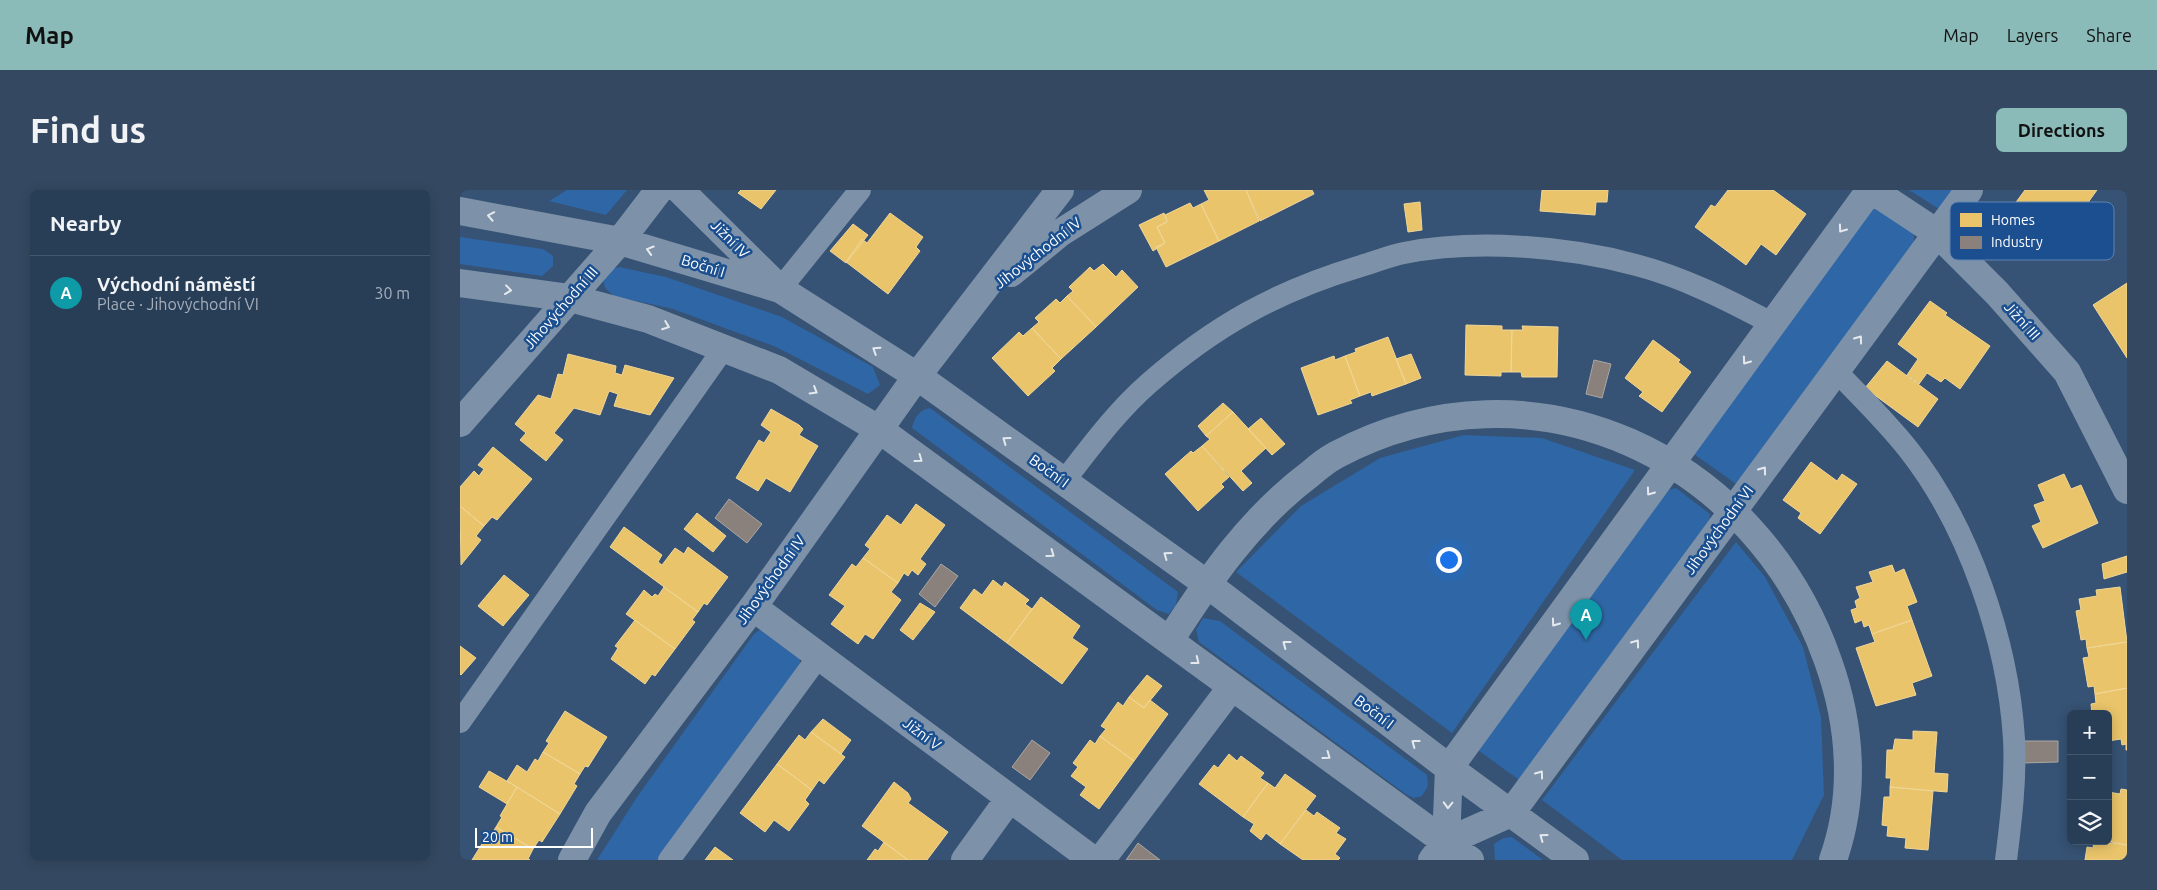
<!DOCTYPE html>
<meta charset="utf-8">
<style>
:root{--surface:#283e57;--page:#344961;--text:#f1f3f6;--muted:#a5aeba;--line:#44576d;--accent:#8bbbb9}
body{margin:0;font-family:Ubuntu,sans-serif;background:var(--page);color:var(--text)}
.controls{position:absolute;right:15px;bottom:15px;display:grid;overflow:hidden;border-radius:8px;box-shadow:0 2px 12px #0003}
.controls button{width:45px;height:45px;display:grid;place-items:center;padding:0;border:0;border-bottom:1px solid var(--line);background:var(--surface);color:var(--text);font:25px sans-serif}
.scale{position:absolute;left:15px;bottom:12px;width:118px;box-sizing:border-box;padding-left:5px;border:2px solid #fff;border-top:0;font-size:14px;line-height:18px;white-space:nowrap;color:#fff;-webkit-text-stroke:4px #1b4f8f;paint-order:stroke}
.you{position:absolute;left:988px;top:369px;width:18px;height:18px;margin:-12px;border:4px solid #fff;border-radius:50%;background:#1a73e8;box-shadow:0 0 0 8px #1a73e833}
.badge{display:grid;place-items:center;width:32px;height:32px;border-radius:50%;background:var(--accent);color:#fff;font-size:16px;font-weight:700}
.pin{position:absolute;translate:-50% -41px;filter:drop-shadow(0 1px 2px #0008)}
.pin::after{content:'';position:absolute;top:26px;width:18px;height:15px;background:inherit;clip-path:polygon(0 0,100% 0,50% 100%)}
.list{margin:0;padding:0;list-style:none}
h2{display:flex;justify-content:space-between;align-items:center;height:65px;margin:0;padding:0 20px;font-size:21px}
h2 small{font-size:16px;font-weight:400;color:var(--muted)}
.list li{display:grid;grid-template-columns:32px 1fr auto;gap:15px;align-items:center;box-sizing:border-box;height:75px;padding:0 20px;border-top:1px solid var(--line)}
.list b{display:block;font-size:19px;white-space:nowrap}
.list p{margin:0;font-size:16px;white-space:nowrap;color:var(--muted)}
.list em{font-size:16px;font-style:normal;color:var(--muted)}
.icon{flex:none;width:28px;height:28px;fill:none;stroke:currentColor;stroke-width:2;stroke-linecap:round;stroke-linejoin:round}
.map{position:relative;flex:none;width:1667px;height:670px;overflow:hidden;border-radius:8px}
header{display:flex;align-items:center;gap:30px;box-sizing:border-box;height:70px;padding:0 25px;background:var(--accent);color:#111}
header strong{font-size:24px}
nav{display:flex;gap:28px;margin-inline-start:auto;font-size:18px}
.intro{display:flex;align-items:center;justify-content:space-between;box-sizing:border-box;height:120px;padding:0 30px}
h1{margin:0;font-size:35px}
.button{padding:12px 22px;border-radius:8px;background:var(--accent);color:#111;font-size:18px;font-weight:700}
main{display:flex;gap:30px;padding:0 30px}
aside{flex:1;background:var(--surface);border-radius:8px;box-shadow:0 2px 12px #0003}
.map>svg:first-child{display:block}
</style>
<header>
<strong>Map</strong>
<nav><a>Map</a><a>Layers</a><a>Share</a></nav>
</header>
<div class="intro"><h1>Find us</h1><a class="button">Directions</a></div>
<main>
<aside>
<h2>Nearby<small></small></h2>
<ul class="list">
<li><span class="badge" style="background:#0f9aa8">A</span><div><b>Východní náměstí</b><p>Place · Jihovýchodní VI</p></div><em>30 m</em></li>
</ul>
</aside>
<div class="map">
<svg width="1667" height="670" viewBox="0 0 1667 670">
<rect width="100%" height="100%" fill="#365274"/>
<path fill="#2f66a5" d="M 107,0 L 167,0 L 146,25 L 89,11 Z
M 1449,0 L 1493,0 L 1479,19 Z
M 1416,16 L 1454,42 L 1454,54 L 1279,296 L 1231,262 L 1406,21 Z
M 0,47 L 83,59 L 93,66 L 93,76 L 82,86 L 0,74 Z
M 159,77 L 206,87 L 322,127 L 413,177 L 420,195 L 408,204 L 316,157 L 213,119 L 154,106 L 145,98 L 143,88 L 152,79 Z
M 470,218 L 718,402 L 716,415 L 709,424 L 697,420 L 452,238 C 454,228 459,220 470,218 Z
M 1004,245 L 1082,248 L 1175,280 L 992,543 L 776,382 L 841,316 L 920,268 Z
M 1216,298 L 1250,324 L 1249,336 L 1062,592 L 1015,558 L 1204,301 Z
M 1276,352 L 1305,387 L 1343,457 L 1361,527 L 1364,605 L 1332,670 L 1162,670 L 1082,610 Z
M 743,428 L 760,431 L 967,585 L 968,596 L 962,606 L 954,608 L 947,605 L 739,452 L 736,440 Z
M 304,437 L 340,464 L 340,481 L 198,670 L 137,670 L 177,607 L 294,444 Z
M 1052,647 L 1083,670 L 1035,670 L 1034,654 L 1043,648 Z"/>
<path fill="#e9c46a" stroke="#f0d697" d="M 281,0 L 316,0 L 301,19 L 278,3 Z
M 744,0 L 786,0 L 799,31 L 759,51 L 741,14 L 749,10 Z
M 786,0 L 852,0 L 854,4 L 800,31 Z
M 1082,0 L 1148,0 L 1147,12 L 1136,12 L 1135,25 L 1080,21 Z
M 1268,0 L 1313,0 L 1346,24 L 1316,65 L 1301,54 L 1286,75 L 1235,37 L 1251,15 L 1255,17 Z
M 1565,0 L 1637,0 L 1596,57 L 1551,26 L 1551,19 Z
M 960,12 L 962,40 L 948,42 L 944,14 Z
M 730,13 L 733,18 L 741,14 L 759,51 L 706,77 L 696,57 L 705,53 L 697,37 L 707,32 L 705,25 Z
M 430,23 L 463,47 L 456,57 L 460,61 L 428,104 L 386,72 L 402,49 L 407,53 Z
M 704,23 L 707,32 L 697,37 L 705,53 L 693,61 L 679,35 Z
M 393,34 L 408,45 L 386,73 L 370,61 Z
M 643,74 L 656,87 L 662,80 L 678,97 L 636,137 L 607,106 L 613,101 L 609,97 L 630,77 L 634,81 Z
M 1667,93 L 1667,168 L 1633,115 Z
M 607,106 L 636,137 L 601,169 L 572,138 L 579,132 L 575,128 L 596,109 L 600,113 Z
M 1470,111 L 1487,123 L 1485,125 L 1530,156 L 1500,199 L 1485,188 L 1481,192 L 1467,183 L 1459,194 L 1447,185 L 1458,169 L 1438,154 Z
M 1006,135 L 1042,136 L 1042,140 L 1052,140 L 1051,182 L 1041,182 L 1041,186 L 1005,185 Z
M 1062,136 L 1098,137 L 1097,187 L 1062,187 L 1061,182 L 1051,182 L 1052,140 L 1063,140 Z
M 572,138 L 601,169 L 592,178 L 595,181 L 568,206 L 532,168 L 559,142 L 563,146 Z
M 928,147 L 946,194 L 912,206 L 911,202 L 900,206 L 885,166 L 896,162 L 895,159 Z
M 1193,150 L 1220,170 L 1218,172 L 1231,182 L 1202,222 L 1179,206 L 1183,202 L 1165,188 Z
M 108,164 L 156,176 L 155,183 L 162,185 L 165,175 L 214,188 L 190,225 L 154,216 L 158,204 L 149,201 L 140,225 L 114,218 L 94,243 L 103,250 L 86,271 L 60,250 L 66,243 L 55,234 L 78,205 L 91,209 L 98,184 L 103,185 Z
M 951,164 L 961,188 L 946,194 L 936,169 Z
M 874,166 L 875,170 L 885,166 L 900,206 L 890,210 L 892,213 L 858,225 L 841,178 Z
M 1427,171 L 1478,209 L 1458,237 L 1405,198 Z
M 763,213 L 773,222 L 746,246 L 738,236 Z
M 311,219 L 339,235 L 343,239 L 339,245 L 358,256 L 330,302 L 306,288 L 298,301 L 276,288 L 299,250 L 304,253 L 311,242 L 301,235 Z
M 773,222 L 806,258 L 781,281 L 792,293 L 783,301 L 742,256 L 750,249 L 746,246 Z
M 801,228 L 825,254 L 812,265 L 788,239 Z
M 742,256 L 769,287 L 761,294 L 764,297 L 738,321 L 705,284 L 731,261 L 733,263 Z
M 33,257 L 72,289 L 37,330 L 32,327 L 24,336 L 0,316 L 0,297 L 14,281 L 19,286 L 24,279 L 18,275 Z
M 1351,272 L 1377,291 L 1382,284 L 1397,294 L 1360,344 L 1338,328 L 1341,323 L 1323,310 Z
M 1604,284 L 1611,299 L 1621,295 L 1638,333 L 1583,358 L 1572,336 L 1581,332 L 1574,315 L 1585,311 L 1578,295 Z
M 456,314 L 485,335 L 460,369 L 466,374 L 458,385 L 452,380 L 448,386 L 444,383 L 438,393 L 403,368 L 410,359 L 405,355 L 427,325 L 441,335 Z
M 0,316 L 24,336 L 16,346 L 21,350 L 1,375 Z
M 237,323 L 266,346 L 253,362 L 224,339 Z
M 164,337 L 202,365 L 198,372 L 202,375 L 215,358 L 224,364 L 228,357 L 268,387 L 247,415 L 244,413 L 238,422 L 150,357 Z
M 1667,366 L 1667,382 L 1644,389 L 1642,374 Z
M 403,368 L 438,393 L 431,402 L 441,410 L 413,449 L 405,444 L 398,454 L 371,434 L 385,416 L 369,405 L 392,374 L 396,377 Z
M 1432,375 L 1435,383 L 1444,379 L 1457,412 L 1447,416 L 1452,430 L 1412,444 L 1409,435 L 1404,437 L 1402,430 L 1395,433 L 1391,420 L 1397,418 L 1395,411 L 1400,408 L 1396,397 L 1413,392 L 1409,382 Z
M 44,385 L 69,405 L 43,436 L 18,416 Z
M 533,390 L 542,397 L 545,392 L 569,410 L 565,414 L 572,419 L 547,453 L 500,418 L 514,399 L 522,405 Z
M 204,397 L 238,422 L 232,430 L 235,432 L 215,459 L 166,424 L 184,400 L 192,407 L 195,404 L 198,406 Z
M 1660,397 L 1667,452 L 1627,458 L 1626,449 L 1621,450 L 1616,421 L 1621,420 L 1619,409 L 1637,406 L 1636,400 Z
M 581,407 L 620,436 L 612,448 L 628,459 L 602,494 L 547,453 Z
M 460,413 L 475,422 L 453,450 L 440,440 Z
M 175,430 L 215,459 L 195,486 L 192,484 L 185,494 L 151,469 L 158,458 L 155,456 Z
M 1452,430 L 1472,486 L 1452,493 L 1456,505 L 1416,516 L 1396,458 L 1415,452 L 1412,444 Z
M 1667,452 L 1667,498 L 1635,504 L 1634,496 L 1628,497 L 1623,468 L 1629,467 L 1627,458 Z
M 0,456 L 16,468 L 1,485 L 0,484 Z
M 687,485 L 702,496 L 684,518 L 669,507 Z
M 1667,498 L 1667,560 L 1666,560 L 1666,554 L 1662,555 L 1661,549 L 1648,551 L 1648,524 L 1632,524 L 1631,514 L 1636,513 L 1635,504 Z
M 669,507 L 684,518 L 690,510 L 708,524 L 674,571 L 640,546 L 646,539 L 641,536 L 658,512 L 663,516 Z
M 105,521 L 147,547 L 128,577 L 125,576 L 120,584 L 83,562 L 89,553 L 86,551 Z
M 363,529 L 391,550 L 381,564 L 351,542 Z
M 1453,541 L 1477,542 L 1474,583 L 1488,584 L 1487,602 L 1430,597 L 1431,588 L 1426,588 L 1427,560 L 1433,560 L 1435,549 L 1453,550 Z
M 351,542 L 385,567 L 364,594 L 359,590 L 352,600 L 317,574 L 339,545 L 345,550 Z
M 640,546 L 674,571 L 639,619 L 620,605 L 626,597 L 611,586 L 618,577 L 613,573 L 630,550 L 635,554 Z
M 83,562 L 120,584 L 114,594 L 117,596 L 100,624 L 47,591 L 57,575 L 67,582 L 75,569 L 78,571 Z
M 769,564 L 777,571 L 781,566 L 804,583 L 800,588 L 808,593 L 783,627 L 739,594 L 754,575 L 758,578 Z
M 317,574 L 352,600 L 345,610 L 349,614 L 329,641 L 314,630 L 305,642 L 280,623 Z
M 29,581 L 57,597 L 47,614 L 19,597 Z
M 825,584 L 856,606 L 820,654 L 806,643 L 801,650 L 790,641 L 794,634 L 783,627 L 808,593 L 815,598 Z
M 434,592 L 448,603 L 451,609 L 448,613 L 488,642 L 467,670 L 448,670 L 402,636 Z
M 57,597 L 100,624 L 82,652 L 79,650 L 73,659 L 36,637 L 42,627 L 40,626 Z
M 1430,597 L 1473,601 L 1468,660 L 1445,658 L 1446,648 L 1427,646 L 1428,636 L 1422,635 L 1424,607 L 1430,607 Z
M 1661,599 L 1667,600 L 1667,655 L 1646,651 L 1648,651 L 1648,602 L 1660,604 Z
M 846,620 L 854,626 L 857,622 L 880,638 L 876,643 L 886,649 L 875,664 L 880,668 L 878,670 L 843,670 L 820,654 Z
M 36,637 L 73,659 L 68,669 L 70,670 L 12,670 L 28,644 L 31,645 Z
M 1634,651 L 1667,655 L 1667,670 L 1625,670 L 1627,657 L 1633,658 Z
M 424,652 L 448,670 L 407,670 L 415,659 L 418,661 Z
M 255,657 L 273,670 L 245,670 Z"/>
<path fill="#8a817c" stroke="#ada7a3" d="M 1134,170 L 1151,174 L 1142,208 L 1126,204 Z
M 269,309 L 302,334 L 287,353 L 255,328 Z
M 481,374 L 498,386 L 475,417 L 459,404 Z
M 572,550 L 590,563 L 570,590 L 552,577 Z
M 1562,551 L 1598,551 L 1598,572 L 1562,573 Z
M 678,653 L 700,670 L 666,670 Z"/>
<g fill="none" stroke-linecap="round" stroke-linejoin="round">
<path stroke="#7d92a8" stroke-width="22" d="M 320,99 L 400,0
M 1376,181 C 1400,206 1426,231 1448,259 C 1509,336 1548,452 1554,549 C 1556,590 1551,630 1546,670
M 604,291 C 630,258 656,222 688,194 C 754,136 817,101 901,76 C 915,72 929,66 944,63 C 1015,49 1106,56 1176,75 C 1223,87 1270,111 1313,134
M 0,532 L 264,158
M 209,670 L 359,466"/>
<path stroke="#7d92a8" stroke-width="28" d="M 220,0 L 317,96
M 1412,0 L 1477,43 L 1537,103 L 1607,182 L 1667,300
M 0,21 L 160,51 L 320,99 L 457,186 L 747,394 L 989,578 L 1115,670
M 551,83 L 600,43 L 668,0
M 0,93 L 110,108 L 188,129 L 319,180 L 420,240 L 1010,670
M 0,233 L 160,51 L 199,0
M 293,417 L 633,670
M 710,450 C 749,389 791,328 850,284 C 858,277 867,270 876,265 C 1073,160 1297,267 1368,471 C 1391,535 1396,605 1373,670
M 986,652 L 989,578 L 1410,0
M 112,670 L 138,623 L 293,417 L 457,186 L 600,0
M 505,670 L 549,609
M 641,670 L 771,498
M 972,670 L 986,652 L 1051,623 L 1509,0"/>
</g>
<defs><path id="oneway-chevron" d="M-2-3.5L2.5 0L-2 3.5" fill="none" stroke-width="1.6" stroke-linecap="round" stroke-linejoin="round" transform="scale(1.25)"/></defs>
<g stroke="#e5e9ee">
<use href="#oneway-chevron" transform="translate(31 26) rotate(-169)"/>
<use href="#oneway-chevron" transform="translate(1382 39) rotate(126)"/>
<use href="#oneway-chevron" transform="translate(190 60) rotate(-163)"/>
<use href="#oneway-chevron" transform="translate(48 100) rotate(7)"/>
<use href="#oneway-chevron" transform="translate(206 136) rotate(21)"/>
<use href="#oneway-chevron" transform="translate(1399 149) rotate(-54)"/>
<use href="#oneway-chevron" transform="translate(416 160) rotate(-147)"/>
<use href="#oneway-chevron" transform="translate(1286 171) rotate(126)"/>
<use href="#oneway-chevron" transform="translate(354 201) rotate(31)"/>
<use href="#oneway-chevron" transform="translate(546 250) rotate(-144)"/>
<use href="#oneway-chevron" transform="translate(459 269) rotate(36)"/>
<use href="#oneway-chevron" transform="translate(1303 280) rotate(-54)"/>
<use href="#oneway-chevron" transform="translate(1190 302) rotate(126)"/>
<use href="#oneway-chevron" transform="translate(591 364) rotate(36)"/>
<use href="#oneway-chevron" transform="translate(707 365) rotate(-144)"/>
<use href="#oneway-chevron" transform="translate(1095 433) rotate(126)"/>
<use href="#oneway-chevron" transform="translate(1176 453) rotate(-54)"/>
<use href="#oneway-chevron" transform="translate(826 454) rotate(-143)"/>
<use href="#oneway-chevron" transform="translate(736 471) rotate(38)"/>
<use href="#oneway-chevron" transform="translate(955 553) rotate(-143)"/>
<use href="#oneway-chevron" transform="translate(867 566) rotate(36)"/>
<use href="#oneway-chevron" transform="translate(1080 584) rotate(-54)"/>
<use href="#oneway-chevron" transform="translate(988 615) rotate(92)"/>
<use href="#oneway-chevron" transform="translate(1083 647) rotate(-144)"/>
</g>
<g text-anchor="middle" stroke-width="5" stroke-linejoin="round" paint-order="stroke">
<g font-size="15" fill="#fff" stroke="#1b4f8f">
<text transform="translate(270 49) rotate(45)" y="5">Jižní IV</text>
<text transform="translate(578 63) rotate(-38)" y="5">Jihovýchodní IV</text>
<text transform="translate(243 76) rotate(17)" y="5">Boční I</text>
<text transform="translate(101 118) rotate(-49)" y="5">Jihovýchodní III</text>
<text transform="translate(1562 131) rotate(48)" y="5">Jižní III</text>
<text transform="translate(589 281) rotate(36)" y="5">Boční I</text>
<text transform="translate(1259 340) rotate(-54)" y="5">Jihovýchodní VI</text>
<text transform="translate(311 390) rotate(-54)" y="5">Jihovýchodní IV</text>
<text transform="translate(914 522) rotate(37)" y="5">Boční I</text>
<text transform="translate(462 544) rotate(37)" y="5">Jižní V</text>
</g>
</g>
<rect x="1490" y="12" width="164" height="58" rx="8" fill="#1b4f8f" stroke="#5f84b1" stroke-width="1"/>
<rect x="1500" y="23" width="22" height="14" fill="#e9c46a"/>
<rect x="1500" y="46" width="22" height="13" fill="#8a817c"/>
<g font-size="14" fill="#fff">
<text x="1531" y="35">Homes</text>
<text x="1531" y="57">Industry</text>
</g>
</svg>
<div class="controls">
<button>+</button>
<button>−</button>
<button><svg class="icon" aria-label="layers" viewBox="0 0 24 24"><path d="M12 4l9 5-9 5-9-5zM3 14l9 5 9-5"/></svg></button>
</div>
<div class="scale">20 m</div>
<div class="you"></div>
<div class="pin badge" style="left:1126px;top:450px;background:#0f9aa8">A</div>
</div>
</main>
